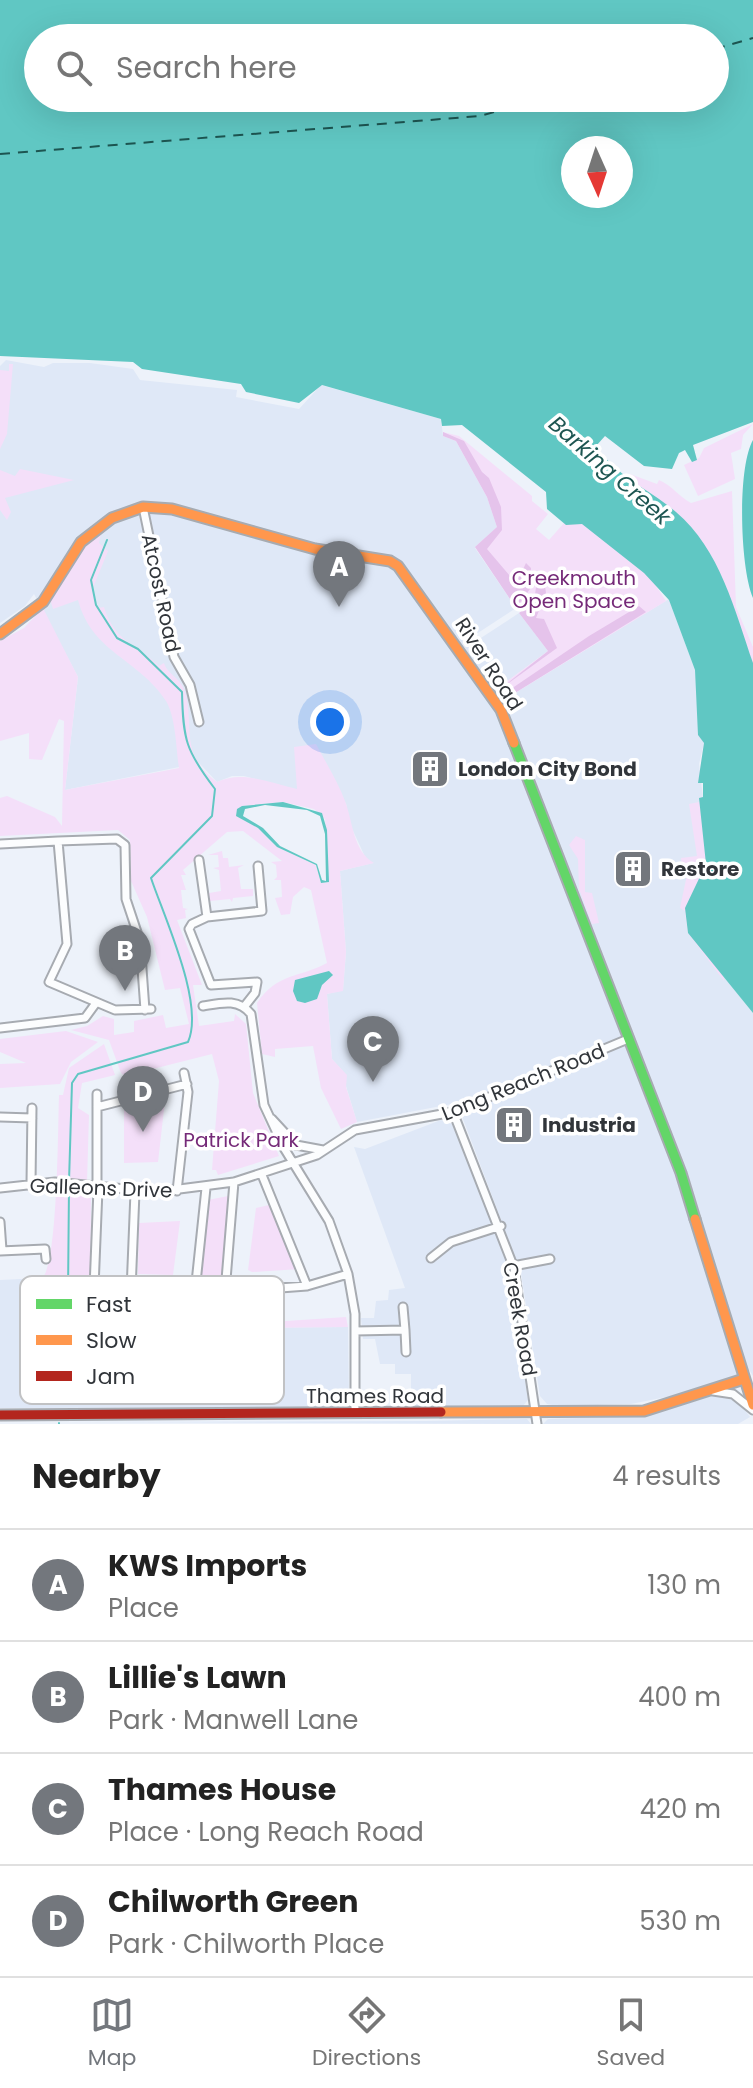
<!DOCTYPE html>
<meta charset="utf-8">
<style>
:root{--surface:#fff;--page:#f6f6f6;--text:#222;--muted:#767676;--line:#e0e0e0;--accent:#73777d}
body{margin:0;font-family:Poppins,sans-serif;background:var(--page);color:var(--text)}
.compass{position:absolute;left:561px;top:136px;width:72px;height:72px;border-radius:50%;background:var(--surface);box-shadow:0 8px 32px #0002;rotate:177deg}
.you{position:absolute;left:330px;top:722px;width:28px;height:28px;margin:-20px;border:6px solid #fff;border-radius:50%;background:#1a73e8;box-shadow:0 0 0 12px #1a73e833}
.badge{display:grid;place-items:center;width:52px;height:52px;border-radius:50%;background:var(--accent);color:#fff;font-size:26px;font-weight:700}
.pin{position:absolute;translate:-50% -66px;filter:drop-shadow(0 2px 4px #0008)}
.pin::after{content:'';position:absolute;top:42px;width:28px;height:24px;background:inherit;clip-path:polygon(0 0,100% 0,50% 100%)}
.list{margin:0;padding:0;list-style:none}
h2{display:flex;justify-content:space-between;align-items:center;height:104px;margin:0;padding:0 32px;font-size:34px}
h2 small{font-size:26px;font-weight:400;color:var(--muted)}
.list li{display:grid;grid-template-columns:52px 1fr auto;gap:24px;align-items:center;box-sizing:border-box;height:112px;padding:0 32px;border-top:2px solid var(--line)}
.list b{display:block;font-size:30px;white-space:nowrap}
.list p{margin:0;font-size:26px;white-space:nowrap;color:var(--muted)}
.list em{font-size:26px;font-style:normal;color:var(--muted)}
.icon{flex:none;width:44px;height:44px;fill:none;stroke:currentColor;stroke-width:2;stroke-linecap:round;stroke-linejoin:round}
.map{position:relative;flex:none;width:753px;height:1424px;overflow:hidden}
.search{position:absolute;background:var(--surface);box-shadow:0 8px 32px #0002;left:24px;right:24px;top:24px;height:88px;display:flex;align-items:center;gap:20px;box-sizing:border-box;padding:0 28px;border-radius:44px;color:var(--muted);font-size:30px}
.sheet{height:552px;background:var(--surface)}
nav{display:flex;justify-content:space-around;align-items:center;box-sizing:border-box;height:112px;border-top:2px solid var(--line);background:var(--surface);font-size:22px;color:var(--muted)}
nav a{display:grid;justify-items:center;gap:4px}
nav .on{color:var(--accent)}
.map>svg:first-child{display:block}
</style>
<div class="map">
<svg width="753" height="1424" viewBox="0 0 753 1424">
<rect width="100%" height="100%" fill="#edf2fa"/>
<path fill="#dfe8f7" d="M 6,360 L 44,367 L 53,363 L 90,363 L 133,369 L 140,380 L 237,390 L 236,397 L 299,409 L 321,385 L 441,419 L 443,436 L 456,441 L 487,497 L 498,527 L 475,548 L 516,608 L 464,642 L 467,647 L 519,613 L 548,651 L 498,688 L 505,699 L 669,599 L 695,670 L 704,743 L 699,764 L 703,798 L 699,798 L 706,864 L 685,910 L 688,933 L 753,1013 L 753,1376 L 750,1371 L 681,1394 L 631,1404 L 558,1406 L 547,1404 L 540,1396 L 521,1273 L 457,1103 L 357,1122 L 346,1086 L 346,1075 L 332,1059 L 327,994 L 343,990 L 346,952 L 340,871 L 373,863 L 366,859 L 349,822 L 346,803 L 244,776 L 232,776 L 217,782 L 199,763 L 65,790 L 78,677 L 34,594 L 25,606 L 0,623 L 0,366 Z
M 441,1120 L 452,1124 L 503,1244 L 528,1400 L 523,1406 L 411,1406 L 411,1374 L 395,1374 L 395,1364 L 380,1364 L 375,1339 L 363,1339 L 361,1318 L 374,1318 L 376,1301 L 388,1300 L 389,1290 L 405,1288 L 354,1147 L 365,1149 Z
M 42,1278 L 64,1282 L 56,1329 L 348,1327 L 349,1403 L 346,1407 L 0,1408 L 0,1280 Z
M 718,1394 L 736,1398 L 750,1417 L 738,1424 L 543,1424 L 548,1419 L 647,1416 Z
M 527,1419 L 531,1424 L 65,1422 L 426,1421 Z"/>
<path fill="#f4dff9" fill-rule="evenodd" d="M 9,364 L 13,364 L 7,434 L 0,449 L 0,370 L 9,371 Z
M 753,424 L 743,435 L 741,449 L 731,453 L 735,479 L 698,496 L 684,465 L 699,458 L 704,448 Z
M 443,432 L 459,436 L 532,496 L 532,501 L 548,514 L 536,529 L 549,540 L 564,523 L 589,524 L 623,536 L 666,601 L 505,699 L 498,688 L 548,651 L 475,547 L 497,527 L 487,497 L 456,441 L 443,436 Z
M 20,469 L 74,480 L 5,498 L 11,512 L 7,520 L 0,510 L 0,470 L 15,476 Z
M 630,474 L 657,484 L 659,480 C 673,486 678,496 691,503 L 732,491 L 736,607 L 753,647 L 753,673 L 652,494 L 631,483 Z
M 102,529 L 99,543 L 108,551 L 92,590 L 98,608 L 104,607 C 115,642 134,642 159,666 L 164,663 C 167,674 182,679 185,692 C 195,726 178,752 217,782 C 243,770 270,783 297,789 L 294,747 L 316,744 C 326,763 338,782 345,801 C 353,822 353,851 374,863 L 340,871 L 346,952 L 343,991 L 327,994 L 332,1059 L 347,1075 L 346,1087 L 357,1122 L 341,1129 L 321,1088 L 313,1046 L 275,1049 L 275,1057 L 262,1054 L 257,1003 C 278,972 300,978 327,963 L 311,890 L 304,887 L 293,897 L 290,914 L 281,915 L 275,898 L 282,897 L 281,880 L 274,880 L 277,877 L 276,865 L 271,862 L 282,861 L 243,831 L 227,832 L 183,870 L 186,875 L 181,875 L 186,890 L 181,890 L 183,908 L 188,909 L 185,910 L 186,918 L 177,920 L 202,985 L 193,985 L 199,1026 L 234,1021 L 235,1014 L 246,1024 L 253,1093 L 279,1156 L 218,1175 L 216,1170 L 212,1170 L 219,1081 L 212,1054 L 125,1076 L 121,1073 L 109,1040 L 71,1030 L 87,1026 L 103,1016 L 114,1019 L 114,1035 L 134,1032 L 134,1021 L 163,1015 L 166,1028 L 189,1024 L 180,988 L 165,990 L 147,917 L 131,881 L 130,840 L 118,830 L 0,836 L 0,798 L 7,796 L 55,817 L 62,826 L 64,721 L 59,719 L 42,760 L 29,759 L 29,733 L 0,741 L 0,641 L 24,628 L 43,608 L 78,677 L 65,790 L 179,768 C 176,749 176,718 166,701 C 139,659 92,653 78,600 L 53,609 L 50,599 L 78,551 ZM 283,802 L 314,809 L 325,819 L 329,882 L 321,883 L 316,865 L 277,847 L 258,828 L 237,816 L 242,806 Z
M 702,718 L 724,981 L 688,933 L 685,911 L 680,908 L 688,870 L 682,870 L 681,858 L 697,856 L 689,804 L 699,802 L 699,798 L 703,797 L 703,783 L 698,783 L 704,743 L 698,735 Z
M 576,836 L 585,840 L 585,892 L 592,893 L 599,923 L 592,924 L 579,889 L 578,859 L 569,845 Z
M 222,851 L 223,858 L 228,858 L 229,867 L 244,865 L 238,868 L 241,889 L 253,889 L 253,896 L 233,898 L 232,902 L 230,899 L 210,901 L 209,893 L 221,891 L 219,870 L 213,868 L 219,867 L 218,855 L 208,855 Z
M 66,1031 L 98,1042 L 71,1062 L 60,1084 L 0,1088 L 0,1064 L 26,1063 L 0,1052 L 0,1039 Z
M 104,1044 L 115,1075 L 82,1083 L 78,1108 L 89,1115 L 87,1182 L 80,1181 L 79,1189 L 91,1194 L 90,1316 L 210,1316 L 211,1321 L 286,1321 L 346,1317 L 348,1327 L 56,1330 L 63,1283 L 42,1278 C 58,1266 58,1123 59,1095 L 63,1095 L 69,1068 Z
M 166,1092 L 158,1162 L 124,1163 L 124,1103 Z
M 233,1195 L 222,1279 L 199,1277 L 208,1200 Z
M 269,1205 L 300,1269 L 252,1272 L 248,1270 L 256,1208 Z
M 180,1221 L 173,1275 L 138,1274 L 139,1223 Z"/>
<path fill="#e5c3eb" d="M 443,432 L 464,441 L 482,472 L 489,478 L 501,507 L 502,530 L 487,549 L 510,576 L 514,588 L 526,563 L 531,568 L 530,589 L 516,608 L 475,547 L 497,527 L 487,497 L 456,441 L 443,436 Z
M 543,572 L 546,593 L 536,618 L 544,619 L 557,648 L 499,690 L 548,651 L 519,613 L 534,601 L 538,574 Z
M 639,606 L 646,612 L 505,699 L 502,695 L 589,636 Z"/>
<path fill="#60c7c3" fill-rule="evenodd" d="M 0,0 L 753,0 L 753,422 L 693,445 L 697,460 L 692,462 L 685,450 L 679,453 L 672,469 L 644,466 L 605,436 L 596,446 C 617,477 649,489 676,512 C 720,549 735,611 753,663 L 753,1013 L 688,933 L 685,908 L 706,864 L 699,798 L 703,797 L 703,783 L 698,783 L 704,743 L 698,735 L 695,670 L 669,600 L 644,573 L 582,524 L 566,525 L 547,509 L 546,492 L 462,425 L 442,426 L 441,419 L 322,385 L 299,403 L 246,392 L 241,384 L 142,369 L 133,362 L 0,356 ZM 38,38 L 715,38 L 715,98 L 38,98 ZM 573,148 L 621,148 L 621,196 L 573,196 Z
M 753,440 L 753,598 C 740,568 737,468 753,440 Z
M 283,802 L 322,813 L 327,830 L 329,882 L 321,883 L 316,865 L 277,847 L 258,828 L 236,816 L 237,809 L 242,806 ZM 265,805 L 307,810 L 320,816 L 325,834 L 326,881 L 322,880 L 317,864 L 280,846 L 263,828 L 243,816 L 245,809 Z
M 329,971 L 333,975 L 322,985 L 317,999 L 305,1003 L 297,1001 L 293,991 L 295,980 Z"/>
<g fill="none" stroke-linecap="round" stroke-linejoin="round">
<path stroke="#60c7c3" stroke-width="2" d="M 69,1181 L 72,1083 L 78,1074 L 188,1042 C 205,1004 164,917 151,878 L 212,816 L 215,789 C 186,751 183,740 182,692 L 138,649 L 117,638 L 96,605 L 91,580 L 107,540
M 60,1325 L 68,1294 L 69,1187
M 59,1423 L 59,1424"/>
<path stroke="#1d5551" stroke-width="2" stroke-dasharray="10 8" stroke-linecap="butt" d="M 715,49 L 753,38
M 0,154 L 480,116 L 545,98"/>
<defs>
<path id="street" d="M 143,507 L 174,657 L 190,685 L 199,722
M 58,841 L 117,839 L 125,845 L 126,899 L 140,941 L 145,1010
M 0,844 L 58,841 L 67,944 L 49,982 L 115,1010 L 151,1009
M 199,860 L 207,917
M 203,1006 C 221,1003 238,998 251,1014 L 264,1105 L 284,1148 L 329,1221 L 348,1274 L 355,1314 L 355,1407
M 244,1007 L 255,993 L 257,982 L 211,985 L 189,929 L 192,924 L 207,917 L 262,911 L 258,866
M 0,1028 L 85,1018 L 96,1003
M 97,1107 L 187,1084
M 453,1112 L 514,1268 L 537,1424
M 0,1117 L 32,1118
M 272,1119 L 296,1145 L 323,1150
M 262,1175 L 307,1286
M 31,1183 L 32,1108
M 0,1188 L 55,1182 L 156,1192 L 234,1182 L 317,1155 L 355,1130 L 453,1112 L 628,1039
M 97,1189 L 97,1094
M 98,1189 L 94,1288 L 97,1291 L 225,1292 L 307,1286 L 348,1274
M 177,1191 L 188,1092 L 184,1073
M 0,1222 L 2,1250
M 0,1251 L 45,1249 L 46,1259
M 431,1258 L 451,1242 L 501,1226
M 513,1266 L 550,1259
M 131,1291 L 135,1192
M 195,1292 L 206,1188
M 225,1292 L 234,1182
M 403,1307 L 405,1330
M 355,1331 L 405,1330 L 406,1352
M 713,1391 L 733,1394 L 753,1410"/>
<path id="fast" d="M 514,743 L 681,1173 L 695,1219"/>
<path id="slow" d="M 0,634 L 43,602 L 81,542 L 112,518 L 143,507 L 172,509 L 315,549 L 390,561 L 398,566 L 501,710 L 514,743
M 695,1219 L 753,1405
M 441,1412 L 644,1411 L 744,1379"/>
<path id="jam" d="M 0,1415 L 441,1412"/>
</defs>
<use href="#street" stroke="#a7abb1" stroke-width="11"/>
<use href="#fast" stroke="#a7abb1" stroke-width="13"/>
<use href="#slow" stroke="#a7abb1" stroke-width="13"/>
<use href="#jam" stroke="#a7abb1" stroke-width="13"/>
<use href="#street" stroke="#fcfdfe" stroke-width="7"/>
<use href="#fast" stroke="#63d668" stroke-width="9"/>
<use href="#slow" stroke="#ff974d" stroke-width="9"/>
<use href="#jam" stroke="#b3261e" stroke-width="9"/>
</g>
<defs>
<symbol id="building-square" viewBox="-11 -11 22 22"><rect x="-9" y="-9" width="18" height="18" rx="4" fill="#73777d" stroke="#fff"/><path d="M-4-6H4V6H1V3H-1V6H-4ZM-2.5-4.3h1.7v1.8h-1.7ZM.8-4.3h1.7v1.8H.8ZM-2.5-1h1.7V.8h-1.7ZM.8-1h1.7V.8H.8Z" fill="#fff"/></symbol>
</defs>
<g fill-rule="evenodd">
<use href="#building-square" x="408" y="747" width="44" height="44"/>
<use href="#building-square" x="611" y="847" width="44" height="44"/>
<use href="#building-square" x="492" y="1103" width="44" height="44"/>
</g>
<g text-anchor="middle" stroke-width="7" stroke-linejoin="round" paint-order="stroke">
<g font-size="20" fill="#752a78" stroke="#fff">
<text x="574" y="585">Creekmouth<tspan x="574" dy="23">Open Space</tspan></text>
<text x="241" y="1147">Patrick Park</text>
</g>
<g font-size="20" fill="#31353a" stroke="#fff">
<text transform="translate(161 593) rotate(78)" y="7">Atcost Road</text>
<text transform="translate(489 664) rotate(57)" y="7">River Road</text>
<text transform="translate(523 1082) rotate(-22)" y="7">Long Reach Road</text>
<text transform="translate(101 1188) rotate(2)" y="7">Galleons Drive</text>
<text transform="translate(520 1319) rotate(80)" y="7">Creek Road</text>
<text x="375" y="1403">Thames Road</text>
</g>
<g font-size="20" font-weight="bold" fill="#31353a" stroke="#fff" text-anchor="start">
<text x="458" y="776">London City Bond</text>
<text x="661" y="876">Restore</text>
<text x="542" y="1132">Industria</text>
</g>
<g font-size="22" font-style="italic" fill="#1d5551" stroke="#fff">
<text transform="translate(610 470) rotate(41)" y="8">Barking Creek</text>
</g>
</g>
<rect x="20" y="1276" width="264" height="128" rx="12" fill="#fff" stroke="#c1c2c4" stroke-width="2"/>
<rect x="36" y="1299" width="36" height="10" fill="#63d668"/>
<rect x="36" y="1335" width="36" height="10" fill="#ff974d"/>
<rect x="36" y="1371" width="36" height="10" fill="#b3261e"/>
<g font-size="22" fill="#31353a">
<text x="86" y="1312">Fast</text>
<text x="86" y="1348">Slow</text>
<text x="86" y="1384">Jam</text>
</g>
</svg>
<svg class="compass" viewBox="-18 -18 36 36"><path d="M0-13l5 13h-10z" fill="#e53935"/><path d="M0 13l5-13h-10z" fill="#767676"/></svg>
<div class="you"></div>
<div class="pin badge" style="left:339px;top:607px">A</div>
<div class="pin badge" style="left:125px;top:991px">B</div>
<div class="pin badge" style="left:373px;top:1082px">C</div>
<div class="pin badge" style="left:143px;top:1132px">D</div>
<div class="search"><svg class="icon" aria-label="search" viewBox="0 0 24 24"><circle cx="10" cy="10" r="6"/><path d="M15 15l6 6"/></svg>Search here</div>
</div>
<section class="sheet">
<h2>Nearby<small>4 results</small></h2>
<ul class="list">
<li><span class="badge">A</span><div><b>KWS Imports</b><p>Place</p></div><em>130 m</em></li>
<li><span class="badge">B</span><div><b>Lillie's Lawn</b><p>Park · Manwell Lane</p></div><em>400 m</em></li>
<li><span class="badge">C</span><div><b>Thames House</b><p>Place · Long Reach Road</p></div><em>420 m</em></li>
<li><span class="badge">D</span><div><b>Chilworth Green</b><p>Park · Chilworth Place</p></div><em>530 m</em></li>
</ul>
</section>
<nav>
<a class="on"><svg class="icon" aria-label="map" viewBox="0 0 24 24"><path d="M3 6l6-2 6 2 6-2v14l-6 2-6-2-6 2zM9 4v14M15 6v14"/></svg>Map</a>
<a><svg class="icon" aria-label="directions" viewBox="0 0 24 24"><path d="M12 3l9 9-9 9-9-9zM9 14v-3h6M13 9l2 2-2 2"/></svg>Directions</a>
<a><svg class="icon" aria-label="saved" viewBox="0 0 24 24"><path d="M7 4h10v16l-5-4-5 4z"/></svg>Saved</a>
</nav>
